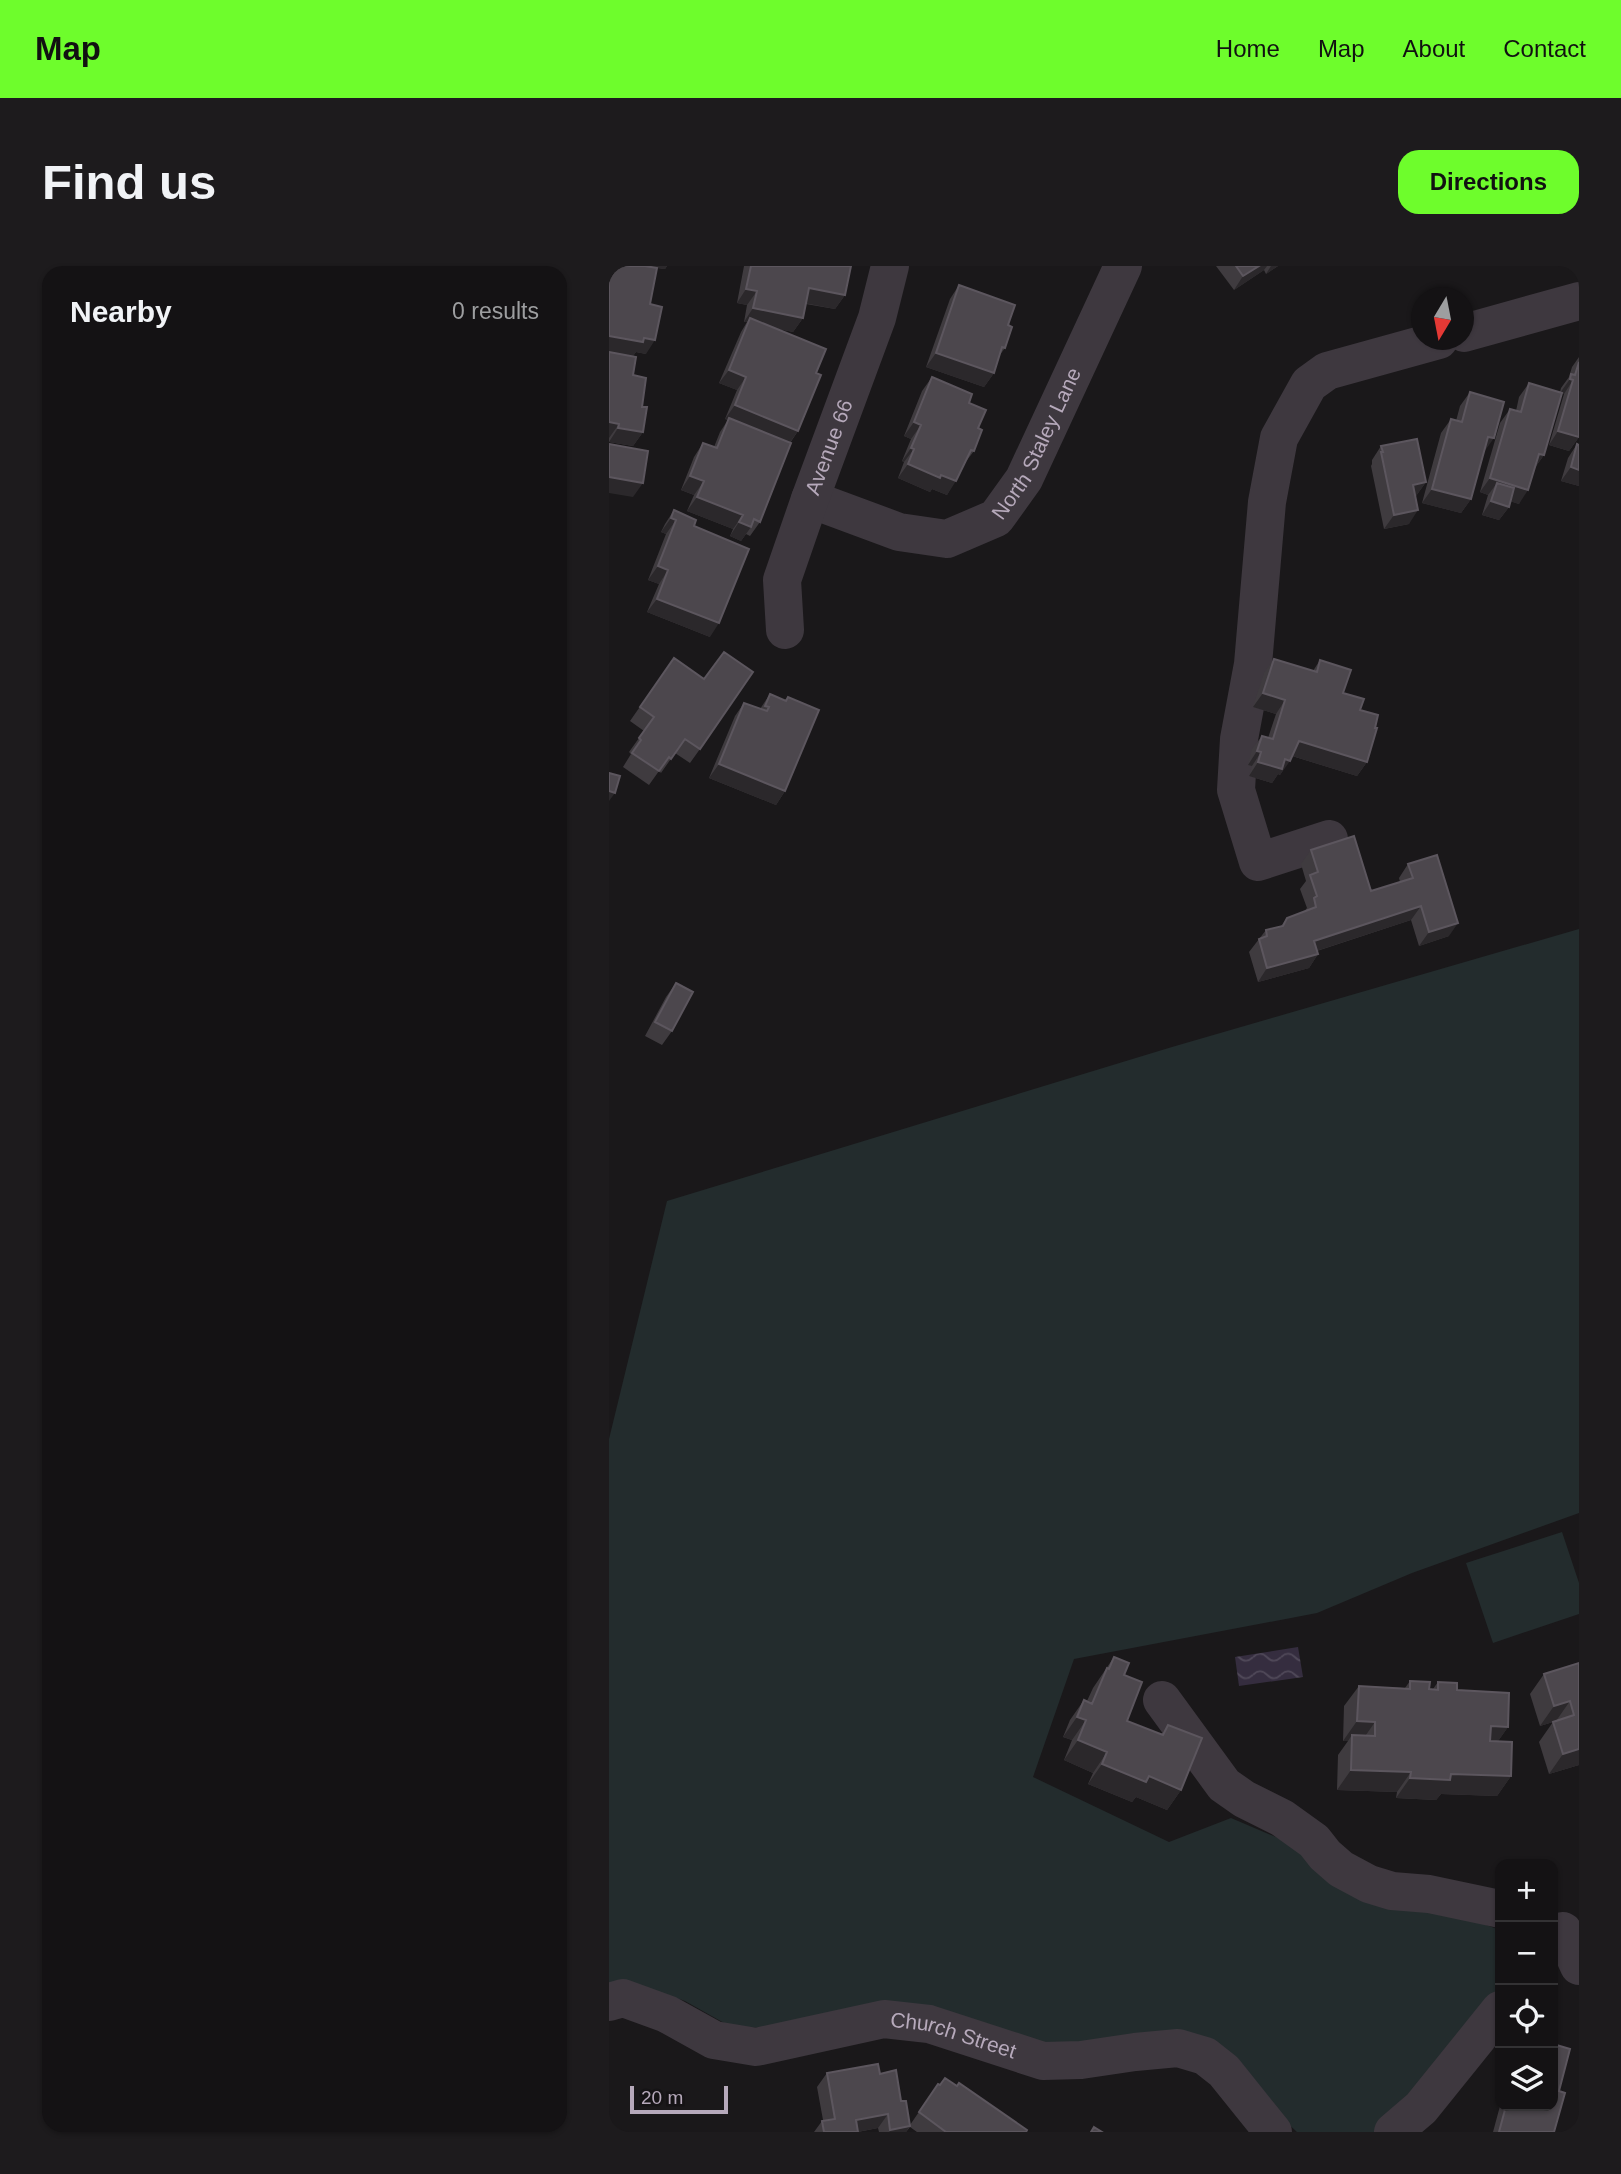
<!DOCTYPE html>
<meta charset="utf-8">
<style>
:root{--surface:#141214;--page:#1d1b1d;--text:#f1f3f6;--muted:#9d9ea0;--line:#333234;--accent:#6efd2c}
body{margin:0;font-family:Helvetica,sans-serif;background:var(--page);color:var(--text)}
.controls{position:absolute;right:21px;bottom:21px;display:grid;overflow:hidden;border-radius:14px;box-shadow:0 2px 5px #0004}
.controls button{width:63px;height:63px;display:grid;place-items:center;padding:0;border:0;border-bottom:2px solid var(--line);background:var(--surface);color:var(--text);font:35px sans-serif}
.compass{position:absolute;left:802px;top:21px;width:63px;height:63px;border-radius:50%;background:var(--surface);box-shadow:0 2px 5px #0004;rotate:190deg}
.scale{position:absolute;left:21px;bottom:18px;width:98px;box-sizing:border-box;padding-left:7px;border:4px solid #b6a9bb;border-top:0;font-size:19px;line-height:24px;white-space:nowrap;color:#b6a9bb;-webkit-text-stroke:5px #151315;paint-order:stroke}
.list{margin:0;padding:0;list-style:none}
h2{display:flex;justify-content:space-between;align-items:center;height:91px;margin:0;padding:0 28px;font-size:30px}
h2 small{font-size:23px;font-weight:400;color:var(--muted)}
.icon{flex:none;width:38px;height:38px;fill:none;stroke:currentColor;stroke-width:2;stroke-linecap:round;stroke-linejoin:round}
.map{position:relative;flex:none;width:970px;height:1866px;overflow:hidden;border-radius:21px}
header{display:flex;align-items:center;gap:42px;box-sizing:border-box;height:98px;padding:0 35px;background:var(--accent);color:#111}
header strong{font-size:33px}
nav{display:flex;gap:38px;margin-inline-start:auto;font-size:24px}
.intro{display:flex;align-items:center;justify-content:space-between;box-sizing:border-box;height:168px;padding:0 42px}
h1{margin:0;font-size:49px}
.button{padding:18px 32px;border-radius:21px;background:var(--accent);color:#111;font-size:24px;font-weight:700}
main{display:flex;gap:42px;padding:0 42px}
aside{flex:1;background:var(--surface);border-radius:21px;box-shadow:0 2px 5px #0004}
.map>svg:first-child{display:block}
</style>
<header>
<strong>Map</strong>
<nav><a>Home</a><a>Map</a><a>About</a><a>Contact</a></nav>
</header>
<div class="intro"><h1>Find us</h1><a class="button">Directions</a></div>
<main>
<aside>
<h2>Nearby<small>0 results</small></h2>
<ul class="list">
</ul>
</aside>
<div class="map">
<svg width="970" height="1866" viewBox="0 0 970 1866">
<defs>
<pattern id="water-waves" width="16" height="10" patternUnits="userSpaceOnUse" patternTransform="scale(1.75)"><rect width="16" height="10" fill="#352d3f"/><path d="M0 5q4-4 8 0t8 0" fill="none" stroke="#504959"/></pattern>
</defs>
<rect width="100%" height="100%" fill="#1a181a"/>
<path fill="#232c2d" d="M 970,663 L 970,1247 L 803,1307 L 708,1347 L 465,1393 L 424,1511 L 560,1576 L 622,1552 L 855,1651 L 891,1664 L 891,1724 L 852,1776 L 772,1866 L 688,1866 L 674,1853 L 629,1793 L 472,1783 L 196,1761 L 124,1762 L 76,1735 L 35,1721 L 0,1719 L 0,1173 L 58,935 L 563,781 Z
M 953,1266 L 970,1317 L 970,1348 L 884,1377 L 857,1297 Z"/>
<path fill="url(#water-waves)" d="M 689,1381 L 694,1411 L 630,1420 L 626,1391 Z"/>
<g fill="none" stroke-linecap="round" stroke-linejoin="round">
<g stroke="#3e383f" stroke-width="38">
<path d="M 855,67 L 970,35"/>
<path id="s1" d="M 201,233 L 290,266 L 338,273 L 387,252 L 415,213 L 514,0"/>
<path id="s2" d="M 176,364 L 173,314 L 201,233 L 268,52 L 281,0"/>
<path d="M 720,573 L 649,596 L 627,524 L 630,473 L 644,398 L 658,236 L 670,172 L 700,118 L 718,105 L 830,74"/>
<path d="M 553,1434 L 615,1519 L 635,1533 L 673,1552 L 705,1575 L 716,1589 L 732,1603 L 760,1618 L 783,1625 L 820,1628 L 891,1643"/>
<path d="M 954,1665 L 970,1700"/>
<path id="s3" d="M 0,1736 L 14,1732 L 58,1748 L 105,1774 L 147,1781 L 275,1753 L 320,1758 L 434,1795 L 472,1794 L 526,1786 L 569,1782 L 596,1790 L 615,1805 L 664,1866"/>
<path d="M 784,1866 L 812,1842 L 891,1744"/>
</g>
</g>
<path fill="#3f3b3f" d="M 0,0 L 58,0 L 56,3 L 40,1 L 41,38 L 37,88 L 27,86 L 24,90 L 24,109 L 33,141 L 34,166 L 24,180 L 0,176 Z
M 135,0 L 242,0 L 236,29 L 226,43 L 197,38 L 194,52 L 184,66 L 166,62 L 207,107 L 189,165 L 181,177 L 151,256 L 141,270 L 137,268 L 132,275 L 121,270 L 124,263 L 78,245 L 85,229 L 72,224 L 85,191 L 94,177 L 105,181 L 111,166 L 119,154 L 116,153 L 128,124 L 110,117 L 132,66 L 138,56 L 135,56 L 138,39 L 128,37 Z
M 607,0 L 669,0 L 657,8 L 655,4 L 625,24 Z
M 350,19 L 399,59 L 396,82 L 390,90 L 385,107 L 375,121 L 317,101 L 341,33 Z
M 970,91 L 970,171 L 960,185 L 940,179 L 955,128 L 953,127 L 935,189 L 925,203 L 910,238 L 901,235 L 900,241 L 890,254 L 873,249 L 879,229 L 871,226 L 891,157 L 901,143 L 907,145 L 910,131 L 920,117 L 951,126 L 952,122 L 960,111 L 963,101 Z
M 323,111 L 360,137 L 369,162 L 365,185 L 355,198 L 338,229 L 323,223 L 321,226 L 289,212 L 295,196 L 293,195 L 302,173 L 295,170 L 313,125 Z
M 861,126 L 875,186 L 862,233 L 852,247 L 813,237 L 832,167 L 842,153 L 847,155 L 851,140 Z
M 968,178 L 970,220 L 952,215 L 959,192 Z
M 772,180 L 817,216 L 807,230 L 800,258 L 775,263 L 762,200 L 763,198 L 763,194 Z
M 65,244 L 85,260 L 101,371 L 38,346 L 50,318 L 39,314 L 57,268 L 52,266 L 56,258 Z
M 65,392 L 91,483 L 81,497 L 66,487 L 52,507 L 50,505 L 40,519 L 14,501 L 22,488 L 20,486 L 35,465 L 21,455 Z
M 665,393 L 704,405 L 711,394 L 734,427 L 751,444 L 758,496 L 748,510 L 683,490 L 671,509 L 669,508 L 663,517 L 640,510 L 643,500 L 639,499 L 643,483 L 653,470 L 659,472 L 667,448 L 644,441 L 655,407 Z
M 161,428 L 177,435 L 179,431 L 176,525 L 167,539 L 100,512 L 126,450 L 135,437 L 151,443 Z
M 702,584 L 762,625 L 791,616 L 790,612 L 799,598 L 840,670 L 810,680 L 802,654 L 708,685 L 709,688 L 700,702 L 649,716 L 640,686 L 657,664 L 672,660 L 678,652 L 695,646 L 698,642 L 691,623 L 697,615 L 692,598 Z
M 67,717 L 63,765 L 53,779 L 36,770 L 57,731 Z
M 505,1391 L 515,1409 L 518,1455 L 552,1468 L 559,1459 L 572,1524 L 558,1544 L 527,1531 L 523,1536 L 479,1518 L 484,1507 L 455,1494 L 463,1474 L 454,1471 L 461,1454 L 475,1434 L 478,1435 L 484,1422 Z
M 970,1397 L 970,1499 L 940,1508 L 930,1476 L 944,1456 L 931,1460 L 921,1428 L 935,1408 Z
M 801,1415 L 820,1423 L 824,1423 L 829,1416 L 848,1424 L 899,1461 L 889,1475 L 902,1510 L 888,1530 L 832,1528 L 827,1534 L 787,1532 L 788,1526 L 728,1524 L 729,1489 L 739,1475 L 734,1475 L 735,1440 L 750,1420 L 796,1422 Z
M 218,1807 L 271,1808 L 292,1835 L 301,1859 L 329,1818 L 417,1866 L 308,1866 L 301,1861 L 297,1866 L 270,1866 L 269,1862 L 249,1866 L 205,1866 L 213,1855 L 214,1854 L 208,1821 Z
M 891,1840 L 944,1840 L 945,1866 L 884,1866 Z"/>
<path fill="#2b282b" d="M 35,0 L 58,0 L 56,3 Z
M 650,0 L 658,0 L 655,4 L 625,24 L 634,10 Z
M 662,0 L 669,0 L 657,8 Z
M 200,22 L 236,29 L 226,43 L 190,36 Z
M 137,23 L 148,25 L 138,39 L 128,37 Z
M 144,42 L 194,52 L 184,66 L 139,57 L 141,52 L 138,56 L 135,56 Z
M 0,70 L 35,72 L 46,74 L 37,88 L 27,86 L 24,90 L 0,86 Z
M 327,87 L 385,107 L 375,121 L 317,101 Z
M 120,104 L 137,111 L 128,124 L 110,117 Z
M 961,113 L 964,114 L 955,128 L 951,127 Z
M 126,139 L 189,165 L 179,179 L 116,153 Z
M 0,156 L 10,158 L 0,172 Z
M 305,156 L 312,159 L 302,173 L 295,170 Z
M 9,162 L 34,166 L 24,180 L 0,176 Z
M 949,165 L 970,171 L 960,185 L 940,179 Z
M 879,171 L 885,172 L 875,186 L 869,185 Z
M 302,182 L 305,183 L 295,196 L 293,195 Z
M 930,188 L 935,189 L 925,203 Z
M 299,198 L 332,209 L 347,215 L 338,229 L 323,223 L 321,226 L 289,212 Z
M 962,201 L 970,204 L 970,220 L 952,215 Z
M 81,210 L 95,215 L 85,229 L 72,224 Z
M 0,211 L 34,217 L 24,231 L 0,227 Z
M 881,212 L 919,224 L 910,238 L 884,230 L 888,217 L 879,229 L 871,226 Z
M 817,216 L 807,230 L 795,233 L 804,219 Z
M 823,223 L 862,233 L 852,247 L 813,237 Z
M 88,231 L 134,249 L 124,263 L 78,245 Z
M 882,235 L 900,241 L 890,254 L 873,249 Z
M 809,244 L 800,258 L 775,263 L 785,249 Z
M 62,252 L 67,254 L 57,268 L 52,266 Z
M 130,256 L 142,261 L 132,275 L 121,270 Z
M 49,300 L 59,304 L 50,318 L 39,314 Z
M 48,333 L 110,357 L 101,371 L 38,346 Z
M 654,427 L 676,434 L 667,448 L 644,441 Z
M 690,475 L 758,496 L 748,510 L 680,489 Z
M 648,485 L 652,486 L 643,500 L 639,499 Z
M 676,493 L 681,495 L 671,509 L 669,508 L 663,517 L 640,510 L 649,496 Z
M 110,498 L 176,525 L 167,539 L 100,512 Z
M 0,525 L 6,527 L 0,535 Z
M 812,640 L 802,654 L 695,689 L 705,675 Z
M 849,657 L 840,670 L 810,680 L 820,666 Z
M 709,688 L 700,702 L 649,716 L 658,702 Z
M 961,1435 L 947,1455 L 931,1460 L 945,1440 Z
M 468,1451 L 477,1454 L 463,1474 L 454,1471 Z
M 748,1455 L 766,1456 L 752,1476 L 743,1469 L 739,1475 L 734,1475 Z
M 882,1460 L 899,1461 L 885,1481 L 868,1480 Z
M 469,1474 L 498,1486 L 484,1507 L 455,1494 Z
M 970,1483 L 970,1499 L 940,1508 L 954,1488 Z
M 493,1498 L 540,1510 L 572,1524 L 558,1544 L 527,1531 L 523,1536 L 479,1518 Z
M 742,1504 L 802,1506 L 788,1526 L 728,1524 Z
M 842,1508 L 902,1510 L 888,1530 L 832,1528 L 827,1534 L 787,1532 L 801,1512 Z
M 279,1848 L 269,1862 L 248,1866 L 247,1854 Z
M 301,1860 L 297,1866 L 280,1866 L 281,1864 Z"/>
<path fill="#4c474d" stroke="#5c565e" stroke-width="2" d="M 0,0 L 36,0 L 48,2 L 41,38 L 53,41 L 46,74 L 35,72 L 34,76 L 0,70 Z
M 142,0 L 242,0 L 236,29 L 200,22 L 194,52 L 144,42 L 148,25 L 137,23 Z
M 627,0 L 650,0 L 634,10 Z
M 350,19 L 406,39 L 399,59 L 403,61 L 396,82 L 393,81 L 385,107 L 327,87 Z
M 141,52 L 217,83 L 207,107 L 212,109 L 189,165 L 126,139 L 137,111 L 120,104 Z
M 0,86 L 27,91 L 24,109 L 37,112 L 33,141 L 38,141 L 34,166 L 9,162 L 10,158 L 0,156 Z
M 970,96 L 970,171 L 949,165 L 964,114 L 961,113 L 962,108 L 966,109 Z
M 323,111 L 363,128 L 360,137 L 377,144 L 369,162 L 373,164 L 365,185 L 362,184 L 347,215 L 332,209 L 331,212 L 299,198 L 305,183 L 302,182 L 312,159 L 305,156 Z
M 920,117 L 953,127 L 935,189 L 930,188 L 919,224 L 881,212 L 901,143 L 912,146 Z
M 861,126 L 895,136 L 885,172 L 879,171 L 862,233 L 823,223 L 842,153 L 853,156 Z
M 120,152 L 182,177 L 151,256 L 145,253 L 142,261 L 130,256 L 134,249 L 88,231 L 95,215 L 81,210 L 94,177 L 108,182 Z
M 808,173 L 817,216 L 804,219 L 809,244 L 785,249 L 772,186 L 774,186 L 772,180 Z
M 0,178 L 39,185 L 34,217 L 0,211 Z
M 968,178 L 970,179 L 970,204 L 962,201 Z
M 888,217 L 905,222 L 900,241 L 882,235 Z
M 65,244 L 87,254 L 85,260 L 140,283 L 110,357 L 48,333 L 59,304 L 49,300 L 67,254 L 62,252 Z
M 115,386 L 144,406 L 91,483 L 76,473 L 62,493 L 60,491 L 50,505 L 23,487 L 32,474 L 30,472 L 45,451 L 31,441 L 65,392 L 95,413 Z
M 665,393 L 708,406 L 711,394 L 742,404 L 734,427 L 755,433 L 751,444 L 769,449 L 766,462 L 768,462 L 758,496 L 690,475 L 681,495 L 676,493 L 673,503 L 649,496 L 652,486 L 648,485 L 653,470 L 664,473 L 676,434 L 654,427 Z
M 161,428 L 177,435 L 179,431 L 210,444 L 176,525 L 110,498 L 135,437 L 158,445 L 160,441 L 156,440 Z
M 0,507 L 11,510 L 6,527 L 0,525 Z
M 745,570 L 762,625 L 804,612 L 799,598 L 828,589 L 849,657 L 820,666 L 812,640 L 705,675 L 709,688 L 658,702 L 650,673 L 658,670 L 657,664 L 674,660 L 678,652 L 707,641 L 705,632 L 708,630 L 701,609 L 709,606 L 702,584 Z
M 67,717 L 84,726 L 63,765 L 46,756 Z
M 505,1391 L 520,1397 L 515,1409 L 533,1416 L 518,1455 L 554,1469 L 559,1459 L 593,1472 L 572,1524 L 540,1510 L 537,1516 L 493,1498 L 498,1486 L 469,1474 L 477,1454 L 468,1451 L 475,1434 L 483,1438 L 498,1402 L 500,1403 Z
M 970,1397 L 970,1483 L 954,1488 L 944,1456 L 965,1449 L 961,1435 L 945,1440 L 935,1408 Z
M 801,1415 L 821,1416 L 820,1423 L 829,1424 L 829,1416 L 848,1417 L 848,1424 L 900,1427 L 899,1461 L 882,1460 L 881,1475 L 903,1476 L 902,1510 L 842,1508 L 841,1514 L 801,1512 L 802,1506 L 742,1504 L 743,1469 L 766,1470 L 766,1456 L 748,1455 L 750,1420 L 801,1423 Z
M 944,1778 L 961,1783 L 950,1825 L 956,1827 L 945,1866 L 890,1866 L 897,1840 L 944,1840 Z
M 269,1798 L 271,1808 L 287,1804 L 292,1835 L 297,1835 L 301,1860 L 281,1864 L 279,1848 L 247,1854 L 249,1866 L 215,1866 L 213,1855 L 226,1853 L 218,1807 Z
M 336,1812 L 348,1820 L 350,1817 L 418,1864 L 417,1866 L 337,1866 L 310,1846 L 329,1818 L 331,1819 Z
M 485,1861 L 493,1866 L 482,1866 Z"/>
<g text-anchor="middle" stroke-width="6" stroke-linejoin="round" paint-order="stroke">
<g font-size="21" fill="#b6a9bb" stroke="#151315">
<text dy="7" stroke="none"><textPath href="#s1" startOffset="282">North Staley Lane</textPath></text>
<text dy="7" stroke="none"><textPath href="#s2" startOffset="191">Avenue 66</textPath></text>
<text dy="7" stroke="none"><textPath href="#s3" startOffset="360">Church Street</textPath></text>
</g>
</g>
</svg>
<div class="controls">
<button>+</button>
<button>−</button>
<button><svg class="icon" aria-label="locate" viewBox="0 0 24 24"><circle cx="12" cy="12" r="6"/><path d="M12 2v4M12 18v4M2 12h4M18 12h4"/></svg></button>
<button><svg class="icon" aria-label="layers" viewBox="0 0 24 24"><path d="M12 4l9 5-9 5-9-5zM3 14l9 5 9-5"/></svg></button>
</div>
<svg class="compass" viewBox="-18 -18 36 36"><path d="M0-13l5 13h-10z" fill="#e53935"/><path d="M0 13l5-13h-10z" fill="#9d9ea0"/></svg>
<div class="scale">20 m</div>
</div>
</main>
